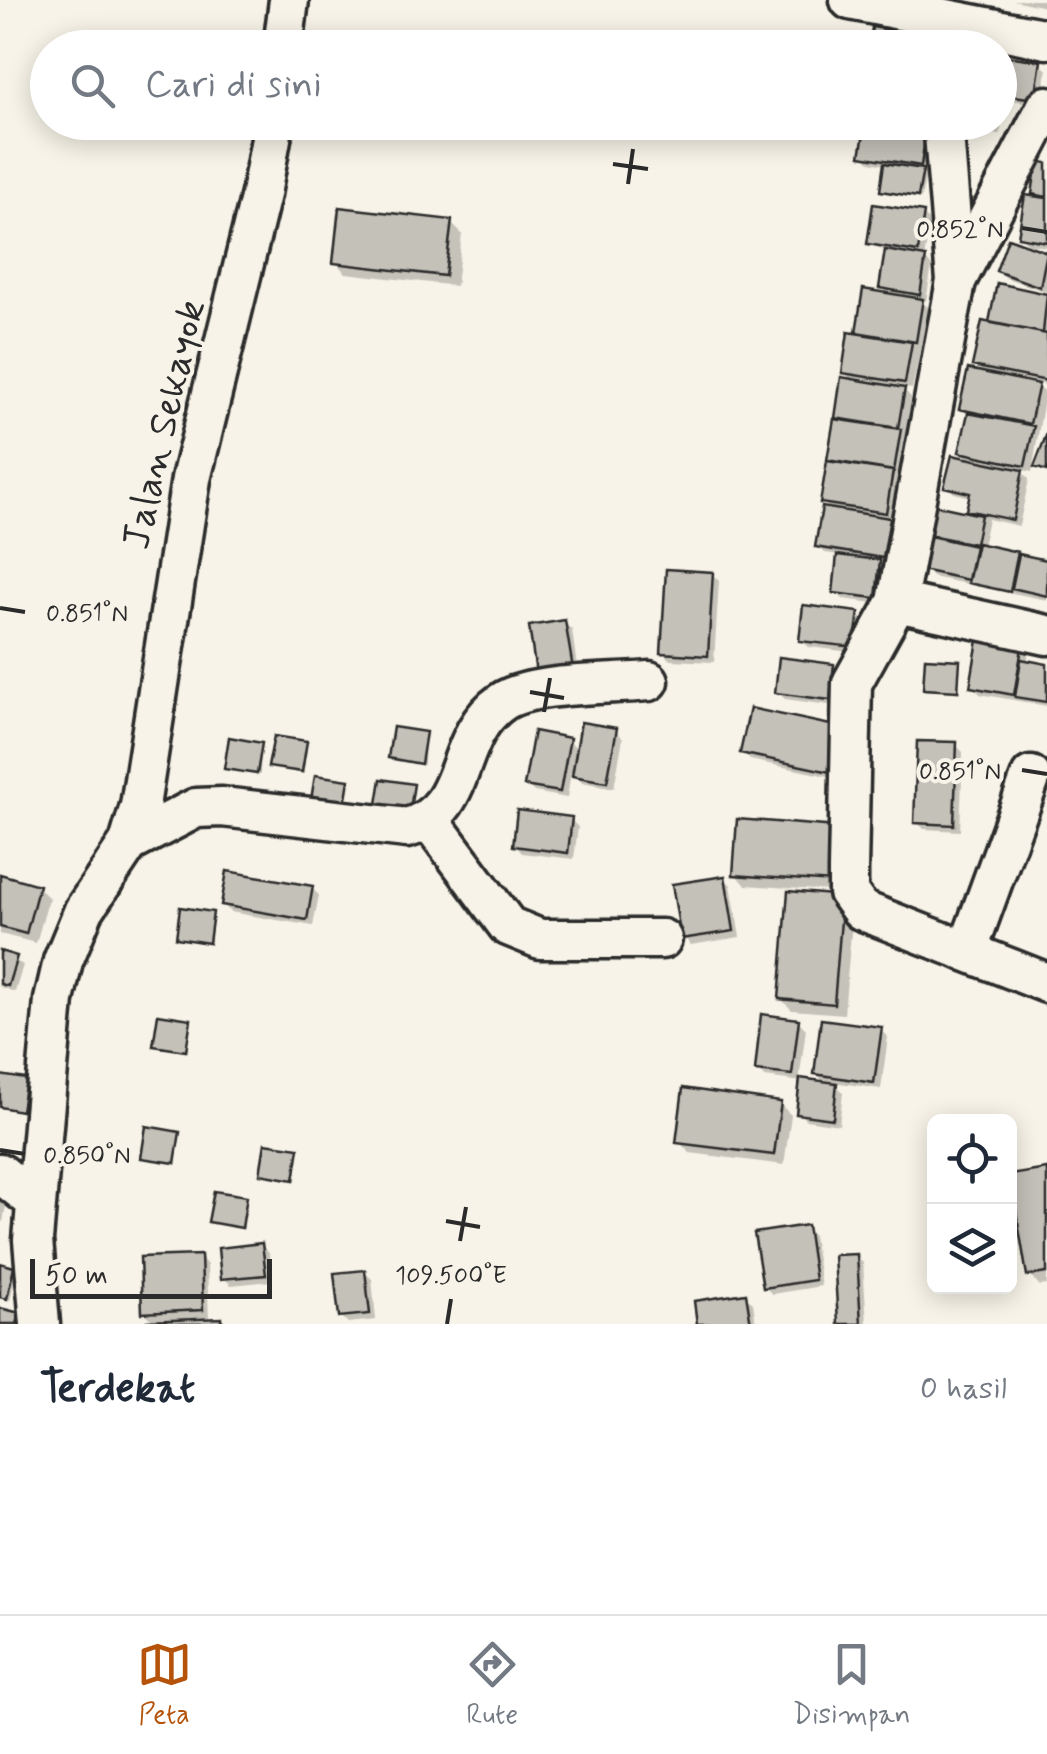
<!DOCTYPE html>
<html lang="id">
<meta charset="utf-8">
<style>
:root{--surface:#fff;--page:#f2f2f3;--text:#1f2937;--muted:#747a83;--line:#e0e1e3;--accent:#b45309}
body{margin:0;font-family:Mynerve,sans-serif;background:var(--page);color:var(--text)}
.controls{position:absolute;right:30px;bottom:30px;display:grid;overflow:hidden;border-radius:15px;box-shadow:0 5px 25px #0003}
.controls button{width:90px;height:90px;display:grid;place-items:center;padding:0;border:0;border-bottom:2px solid var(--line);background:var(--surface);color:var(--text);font:50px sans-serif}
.scale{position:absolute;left:30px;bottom:25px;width:242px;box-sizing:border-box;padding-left:10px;border:5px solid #2b2b2b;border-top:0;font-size:28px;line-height:35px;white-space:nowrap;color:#2b2b2b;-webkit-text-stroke:8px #f7f3e8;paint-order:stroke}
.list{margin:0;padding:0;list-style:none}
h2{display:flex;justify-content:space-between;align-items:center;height:130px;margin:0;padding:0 40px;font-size:42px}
h2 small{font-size:32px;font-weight:400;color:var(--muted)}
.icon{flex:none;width:55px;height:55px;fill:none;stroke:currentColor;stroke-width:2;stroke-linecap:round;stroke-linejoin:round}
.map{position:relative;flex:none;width:1047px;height:1324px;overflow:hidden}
.search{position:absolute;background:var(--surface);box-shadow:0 5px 25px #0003;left:30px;right:30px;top:30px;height:110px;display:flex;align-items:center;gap:25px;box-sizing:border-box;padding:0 35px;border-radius:55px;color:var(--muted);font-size:38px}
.sheet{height:290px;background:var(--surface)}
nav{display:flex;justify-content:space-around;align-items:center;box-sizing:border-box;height:140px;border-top:2px solid var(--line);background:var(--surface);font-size:28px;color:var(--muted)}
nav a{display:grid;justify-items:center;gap:5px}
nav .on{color:var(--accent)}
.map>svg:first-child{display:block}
</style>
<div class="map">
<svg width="1047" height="1324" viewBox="0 0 1047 1324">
<rect width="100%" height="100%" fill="#f7f3e8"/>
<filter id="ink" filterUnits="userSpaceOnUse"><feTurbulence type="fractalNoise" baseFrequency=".01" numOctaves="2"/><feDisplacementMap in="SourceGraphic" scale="20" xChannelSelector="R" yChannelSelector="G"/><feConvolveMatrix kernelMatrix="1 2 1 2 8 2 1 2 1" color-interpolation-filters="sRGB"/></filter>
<g filter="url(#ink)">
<path fill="#0003" d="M 1013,0 L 1047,0 L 1045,7 Z
M 918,37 L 925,48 L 871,48 Z
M 1000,57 L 1040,63 L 1047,70 L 1042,105 L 1000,98 Z
M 1000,100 L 1005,105 L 1000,135 L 966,130 L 959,123 L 1000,122 Z
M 868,122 L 922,122 L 933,134 L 921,199 L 883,190 L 886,165 L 870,162 L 863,155 Z
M 1039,164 L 1047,165 L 1047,247 L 1028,244 L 1020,236 Z
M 923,215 L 930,222 L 924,259 L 932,266 L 926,301 L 920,300 L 929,308 L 912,389 L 901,387 L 911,397 L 893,519 L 886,518 L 896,527 L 890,563 L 878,561 L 886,570 L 882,604 L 843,599 L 836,592 L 840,555 L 825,553 L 818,546 L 832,511 L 823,502 L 843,380 L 854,382 L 844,372 L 858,337 L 865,292 L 890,296 L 881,288 L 887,252 L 870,244 Z
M 451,223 L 462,234 L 456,286 L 346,273 L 335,262 Z
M 1010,241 L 1047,255 L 1047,292 L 1006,278 L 999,271 Z
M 999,286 L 1047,296 L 1047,385 L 1034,383 L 1045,393 L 1032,472 L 1019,469 L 1029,479 L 1019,526 L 988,519 L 982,547 L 1047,562 L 1047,600 L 932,577 L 925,569 L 932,538 L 927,533 L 967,514 L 971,497 L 954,493 L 947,486 L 971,461 L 962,452 L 969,416 L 962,408 L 985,375 L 975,365 Z
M 712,574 L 719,581 L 714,662 L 671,660 L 663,652 Z
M 857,614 L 865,621 L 860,653 L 809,647 L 801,640 Z
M 564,623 L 572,630 L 579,681 L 540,679 Z
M 982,631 L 1030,645 L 1027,663 L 1047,666 L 1047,706 L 980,694 L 973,686 Z
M 959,663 L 960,693 L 925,688 Z
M 833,666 L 840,673 L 836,706 L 785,699 L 777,692 Z
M 838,730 L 837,778 L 750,760 L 743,752 Z
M 616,731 L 623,738 L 614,788 L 582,782 L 571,772 L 567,798 L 534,792 L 527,785 L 568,740 L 579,750 Z
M 425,734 L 424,765 L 391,757 Z
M 305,743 L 304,774 L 271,766 Z
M 261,745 L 260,775 L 227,768 Z
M 956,745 L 963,752 L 960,831 L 924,829 L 917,822 Z
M 413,786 L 412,817 L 381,813 Z
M 571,820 L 578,827 L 574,859 L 522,853 L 515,845 Z
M 836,829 L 843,892 L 746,885 L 735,874 Z
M 0,877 L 38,887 L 49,898 L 36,943 L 0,934 Z
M 724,878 L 731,885 L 740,937 L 691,945 L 684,937 Z
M 311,888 L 319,895 L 313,926 L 230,912 L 223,904 Z
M 790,894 L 853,910 L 844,1014 L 792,1010 L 781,999 Z
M 212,914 L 211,945 L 178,937 Z
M 0,953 L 23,965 L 15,992 L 0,987 Z
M 189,1021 L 188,1052 L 155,1045 Z
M 798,1021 L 806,1029 L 799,1081 L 827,1084 L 816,1074 L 880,1030 L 888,1037 L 881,1089 L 833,1082 L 843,1093 L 839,1125 L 806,1120 L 799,1113 L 803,1082 L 765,1077 L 757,1070 Z
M 0,1078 L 27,1084 L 23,1112 L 0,1108 Z
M 780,1104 L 791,1115 L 784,1165 L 690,1153 L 679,1142 Z
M 178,1135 L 177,1165 L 144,1157 Z
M 298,1151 L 296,1181 L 263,1173 Z
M 1047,1172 L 1047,1285 L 1040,1286 L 1029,1275 Z
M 0,1190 L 8,1194 L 3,1222 L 0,1221 Z
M 245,1198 L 244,1229 L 211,1222 Z
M 806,1228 L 813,1235 L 821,1286 L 772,1294 L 765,1287 Z
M 262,1246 L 269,1253 L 272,1281 L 231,1285 L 224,1278 Z
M 856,1256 L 863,1263 L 867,1324 L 840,1324 Z
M 200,1257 L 207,1265 L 209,1321 L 224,1324 L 149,1324 L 155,1323 L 144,1312 Z
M 0,1266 L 16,1272 L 10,1300 L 0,1298 Z
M 364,1272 L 372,1279 L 376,1320 L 348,1323 L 341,1316 Z
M 745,1296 L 753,1303 L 756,1324 L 700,1324 Z"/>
<path fill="#c4c1b9" stroke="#2b2b2b" stroke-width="2.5" d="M 872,27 L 919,35 L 917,48 L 869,48 Z
M 1000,55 L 1041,61 L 1035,99 L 1000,94 Z
M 866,122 L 927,125 L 921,166 L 860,156 Z
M 1037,161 L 1047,163 L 1047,197 L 1032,194 Z
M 884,163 L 923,169 L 918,197 L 880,191 Z
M 1025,195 L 1047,198 L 1047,242 L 1018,237 Z
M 873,204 L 924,212 L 918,252 L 867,244 Z
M 339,207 L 452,220 L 445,276 L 333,263 Z
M 1008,238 L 1047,252 L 1040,287 L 996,271 Z
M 885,250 L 926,257 L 920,295 L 879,288 Z
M 997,283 L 1047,294 L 1043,333 L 989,322 Z
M 863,289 L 923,299 L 916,342 L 856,332 Z
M 982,321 L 1047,334 L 1047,381 L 972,366 Z
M 848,332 L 912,342 L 905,383 L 842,373 Z
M 968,369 L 1039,384 L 1030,424 L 959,409 Z
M 841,377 L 905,388 L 898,428 L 835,418 Z
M 968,413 L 1034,426 L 1025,466 L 959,452 Z
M 834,419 L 901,429 L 894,471 L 827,460 Z
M 1047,433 L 1047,471 L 1034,467 Z
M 952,455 L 1023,470 L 1013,520 L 966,510 L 970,493 L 944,487 Z
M 827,461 L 893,471 L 886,513 L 820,503 Z
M 930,504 L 981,515 L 975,544 L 924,534 Z
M 822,507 L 890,518 L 883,558 L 815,547 Z
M 930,536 L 975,546 L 968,580 L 922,570 Z
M 977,543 L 1018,552 L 1010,592 L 968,583 Z
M 1019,554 L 1047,560 L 1047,596 L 1012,588 Z
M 837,555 L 880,560 L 876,598 L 833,593 Z
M 666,569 L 713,572 L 708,656 L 661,653 Z
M 803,605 L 859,612 L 854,647 L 799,641 Z
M 565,620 L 574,675 L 537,680 L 529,626 Z
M 980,628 L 1024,636 L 1014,695 L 970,687 Z
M 779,657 L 834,664 L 830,700 L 775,693 Z
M 925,658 L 960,660 L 958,691 L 923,689 Z
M 1021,659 L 1047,664 L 1047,702 L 1015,697 Z
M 750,708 L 840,727 L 830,772 L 740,753 Z
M 581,722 L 617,728 L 607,782 L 572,776 Z
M 393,727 L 426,732 L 421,764 L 388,758 Z
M 534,731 L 570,738 L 560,792 L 524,786 Z
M 274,736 L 307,741 L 302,772 L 268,767 Z
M 229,737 L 262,743 L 257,774 L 224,769 Z
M 917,741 L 957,742 L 954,825 L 914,823 Z
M 315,775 L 349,780 L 344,811 L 310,806 Z
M 381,779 L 414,784 L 409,816 L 376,810 Z
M 517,810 L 572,817 L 568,853 L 513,846 Z
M 737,819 L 837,827 L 833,882 L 733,875 Z
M 227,871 L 313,886 L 307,920 L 221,905 Z
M 0,874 L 39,885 L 26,934 L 0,927 Z
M 725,876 L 734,931 L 681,939 L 672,884 Z
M 788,891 L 843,896 L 834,1004 L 779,999 Z
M 180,907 L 213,912 L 209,943 L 176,938 Z
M 0,951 L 17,956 L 8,986 L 0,984 Z
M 158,1014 L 191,1019 L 186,1051 L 153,1046 Z
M 761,1014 L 799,1019 L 792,1075 L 755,1071 Z
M 821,1019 L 882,1027 L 874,1083 L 814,1074 Z
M 0,1075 L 26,1079 L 21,1111 L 0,1107 Z
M 800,1078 L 837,1083 L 833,1119 L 796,1114 Z
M 683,1088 L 781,1102 L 774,1155 L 676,1143 Z
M 146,1126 L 180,1132 L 175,1163 L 141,1158 Z
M 265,1143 L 299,1148 L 294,1180 L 260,1174 Z
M 1047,1169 L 1047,1273 L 1027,1276 L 1010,1175 Z
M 214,1191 L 247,1196 L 242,1228 L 208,1222 Z
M 807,1225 L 815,1280 L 763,1288 L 754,1233 Z
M 262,1243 L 266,1275 L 221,1279 L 218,1248 Z
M 857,1254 L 861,1324 L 838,1324 L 834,1255 Z
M 201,1255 L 203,1310 L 142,1313 L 140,1257 Z
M 0,1263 L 14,1267 L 7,1299 L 0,1297 Z
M 365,1270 L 370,1314 L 339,1317 L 334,1273 Z
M 746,1293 L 751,1324 L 697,1324 L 694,1301 Z
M 0,1308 L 20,1313 L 17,1324 L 0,1324 Z
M 222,1318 L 222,1324 L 147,1324 L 147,1321 Z"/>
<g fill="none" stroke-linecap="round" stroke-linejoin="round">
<defs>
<path id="minor" d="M 850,0 L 1047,39
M 283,48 L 289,0
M 1047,106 L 956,281 L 897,602 L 852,683 L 848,870 L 848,892 L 861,910 L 1047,983
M 943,122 L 956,281
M 897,602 L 1047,635
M 430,821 L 508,926 L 540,939 L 662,939
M 129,843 L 196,808 L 222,807 L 407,828 C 472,809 450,738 502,702 C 530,682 613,685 649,681
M 968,949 L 1031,776
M 0,1173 L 36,1202
M 40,1324 L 33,1240 L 54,1000 L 63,961 L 84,910 L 129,843 L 140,806 L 191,479 L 261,194 L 274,122"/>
</defs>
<use href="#minor" stroke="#2b2b2b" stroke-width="45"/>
<use href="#minor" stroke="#f7f3e8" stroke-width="38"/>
</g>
</g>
<path fill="none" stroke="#2b2b2b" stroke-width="4" d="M 613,164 L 648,169M 628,184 L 633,149M 1022,228 L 1047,232M 0,608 L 25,612M 530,692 L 564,698M 544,712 L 550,678M 1022,770 L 1047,774M 0,1150 L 25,1154M 446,1221 L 480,1227M 460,1241 L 466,1207M 447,1324 L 451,1299"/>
<g text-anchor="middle" stroke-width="8" stroke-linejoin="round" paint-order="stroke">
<g font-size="40" fill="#2b2b2b" stroke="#f7f3e8">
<text transform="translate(162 424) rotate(-77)" y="14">Jalan Sekayok</text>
</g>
</g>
<g font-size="25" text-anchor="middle" fill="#2b2b2b" stroke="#f7f3e8" stroke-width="8" stroke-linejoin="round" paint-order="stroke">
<text x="960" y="237">0.852°N</text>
<text x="87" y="621">0.851°N</text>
<text x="960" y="779">0.851°N</text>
<text x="87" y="1163">0.850°N</text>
<text x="451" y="1283">109.500°E</text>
</g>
</svg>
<div class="controls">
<button><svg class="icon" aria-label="locate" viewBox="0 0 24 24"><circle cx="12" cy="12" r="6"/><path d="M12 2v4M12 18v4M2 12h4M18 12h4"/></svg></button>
<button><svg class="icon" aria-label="layers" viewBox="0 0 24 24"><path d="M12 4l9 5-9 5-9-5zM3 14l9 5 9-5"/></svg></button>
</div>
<div class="scale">50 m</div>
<div class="search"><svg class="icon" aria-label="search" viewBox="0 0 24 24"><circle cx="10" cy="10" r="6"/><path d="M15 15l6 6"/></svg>Cari di sini</div>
</div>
<section class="sheet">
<h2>Terdekat<small>0 hasil</small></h2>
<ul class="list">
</ul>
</section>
<nav>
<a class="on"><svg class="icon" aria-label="map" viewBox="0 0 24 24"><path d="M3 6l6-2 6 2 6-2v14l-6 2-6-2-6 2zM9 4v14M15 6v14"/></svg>Peta</a>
<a><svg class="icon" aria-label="directions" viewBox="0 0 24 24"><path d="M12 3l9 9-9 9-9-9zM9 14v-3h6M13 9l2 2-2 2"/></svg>Rute</a>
<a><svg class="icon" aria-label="saved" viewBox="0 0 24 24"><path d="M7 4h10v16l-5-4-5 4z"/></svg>Disimpan</a>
</nav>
